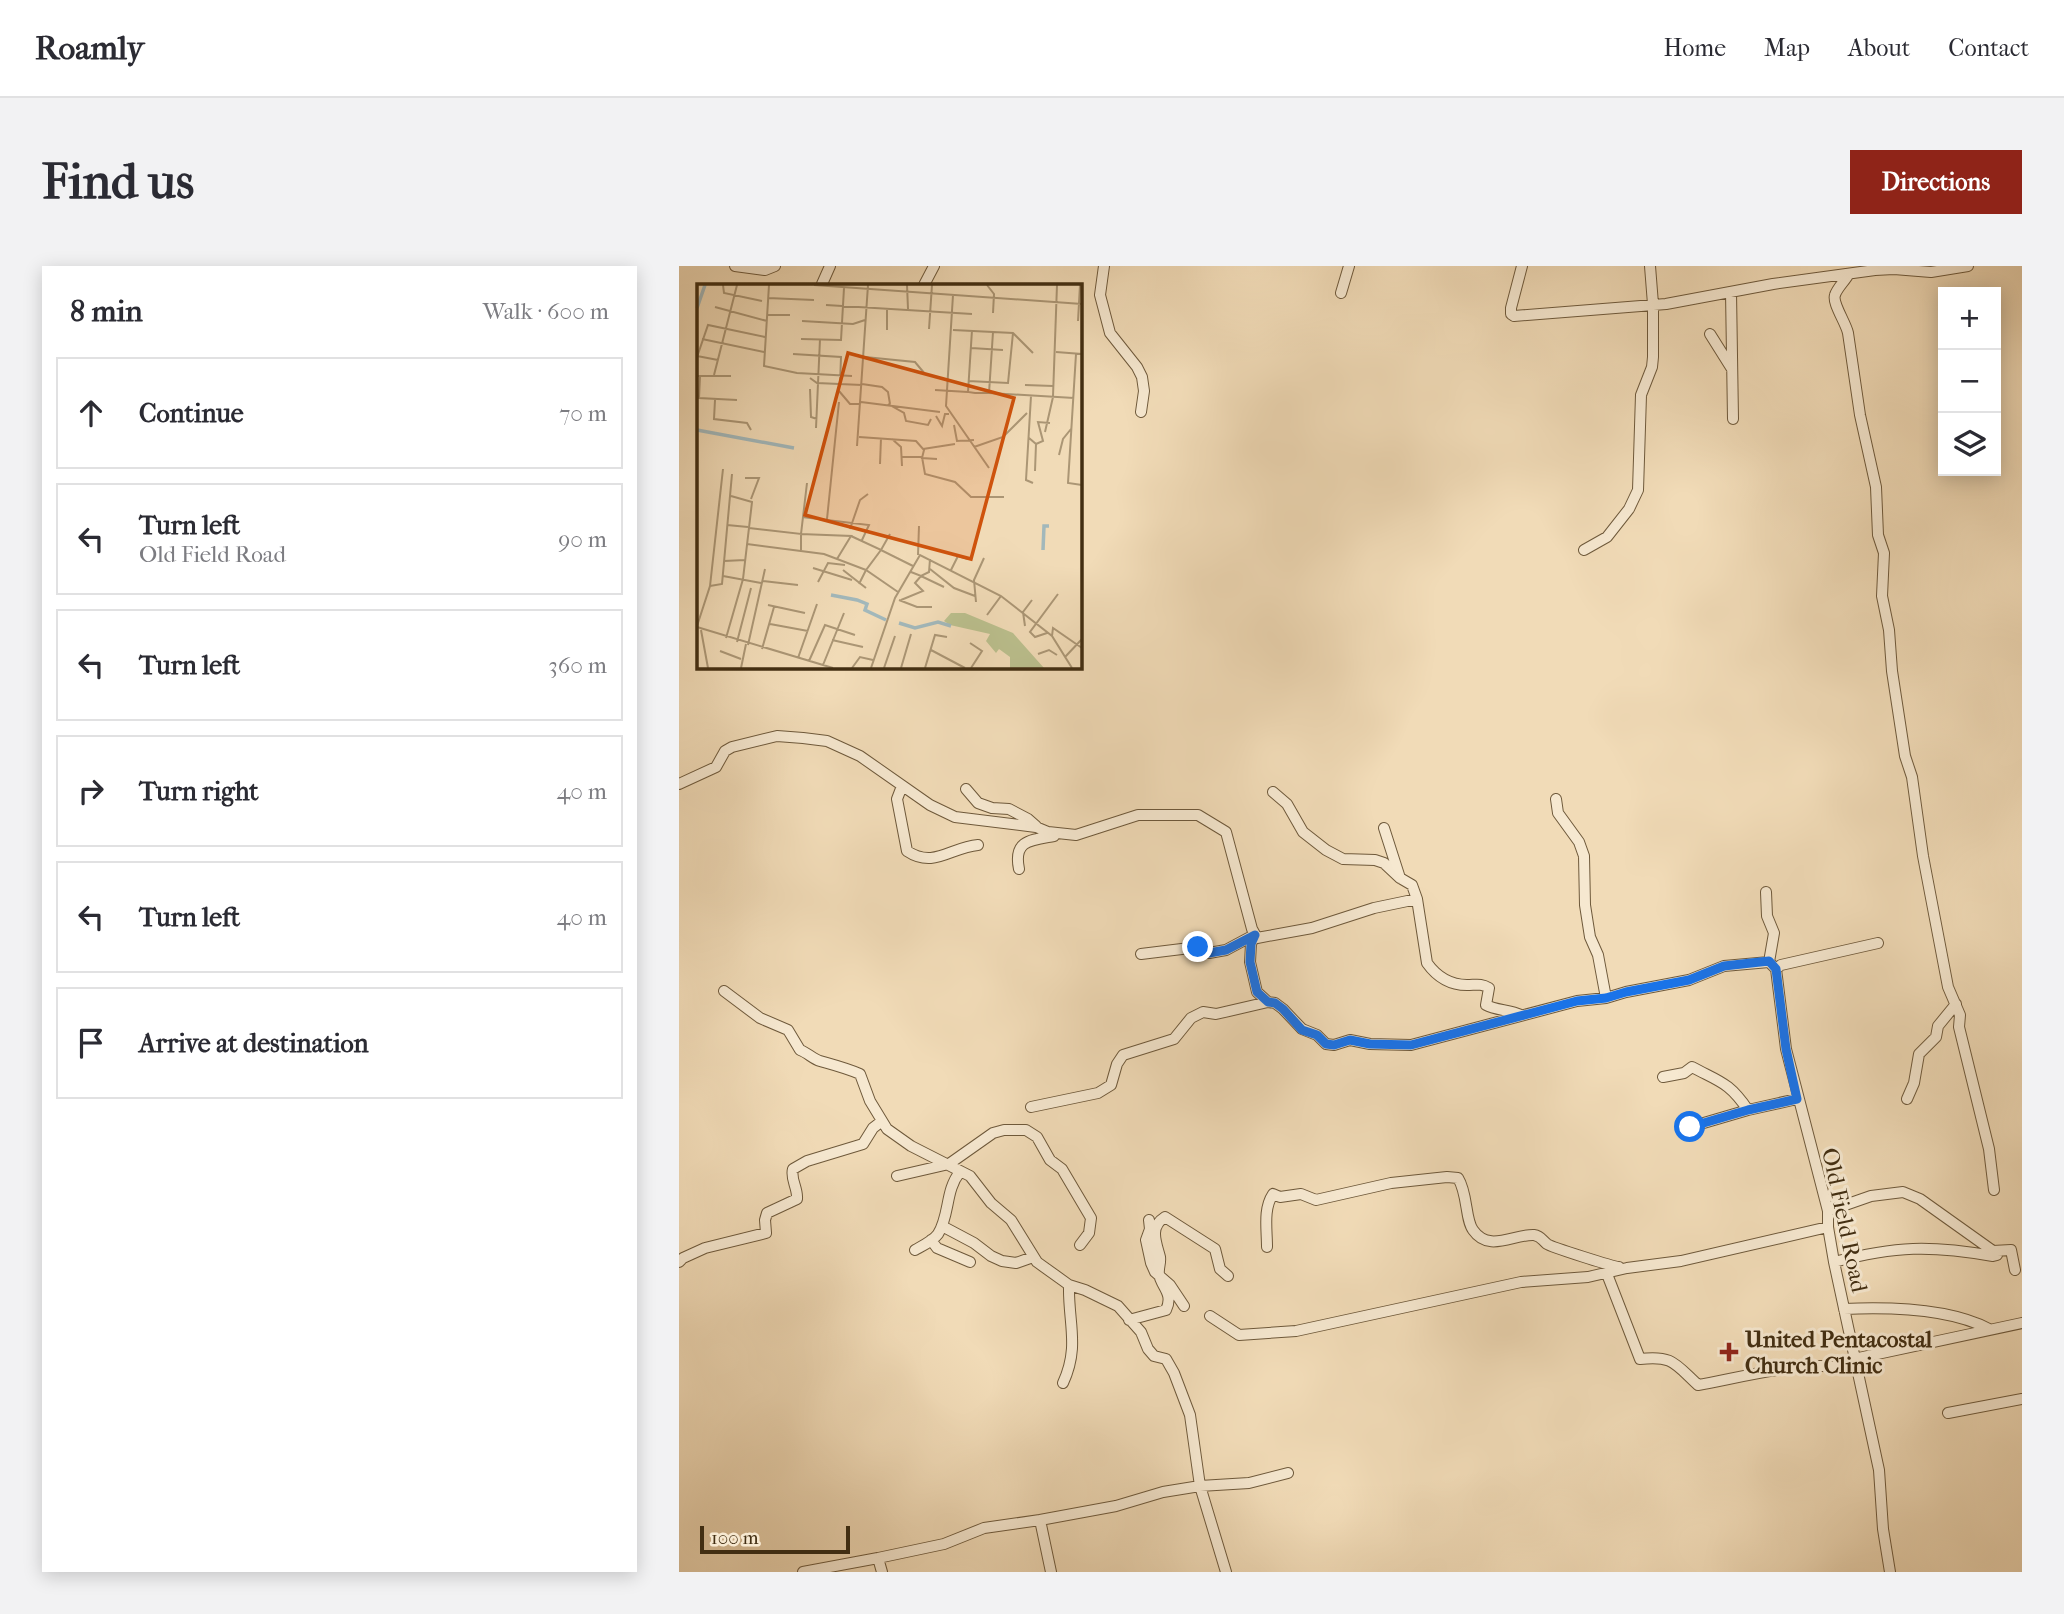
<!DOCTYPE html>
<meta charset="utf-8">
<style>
:root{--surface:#fff;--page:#f2f2f3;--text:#2b2b33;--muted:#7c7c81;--line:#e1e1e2;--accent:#8f2418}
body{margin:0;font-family:"IM FELL French Canon",serif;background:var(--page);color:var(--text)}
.controls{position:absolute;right:21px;top:21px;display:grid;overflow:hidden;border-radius:0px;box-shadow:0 4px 18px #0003}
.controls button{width:63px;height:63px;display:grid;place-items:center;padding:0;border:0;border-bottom:2px solid var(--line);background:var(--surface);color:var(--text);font:35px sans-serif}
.scale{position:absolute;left:21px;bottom:18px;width:150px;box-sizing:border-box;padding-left:7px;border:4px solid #422e12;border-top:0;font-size:19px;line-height:24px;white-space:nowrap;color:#422e12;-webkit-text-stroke:5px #f6e8d0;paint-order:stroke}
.stop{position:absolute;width:21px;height:21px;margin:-16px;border:5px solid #1a73e8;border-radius:50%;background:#fff}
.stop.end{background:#1a73e8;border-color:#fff;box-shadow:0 2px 7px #0008}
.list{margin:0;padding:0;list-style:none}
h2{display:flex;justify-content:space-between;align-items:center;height:91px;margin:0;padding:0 28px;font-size:30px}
h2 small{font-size:23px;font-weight:400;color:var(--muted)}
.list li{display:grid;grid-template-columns:46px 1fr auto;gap:21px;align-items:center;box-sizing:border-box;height:112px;margin:0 14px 14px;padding:0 14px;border:2px solid var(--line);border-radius:0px}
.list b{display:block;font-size:26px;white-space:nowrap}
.list p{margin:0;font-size:23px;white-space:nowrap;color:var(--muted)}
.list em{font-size:23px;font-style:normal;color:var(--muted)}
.icon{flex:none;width:38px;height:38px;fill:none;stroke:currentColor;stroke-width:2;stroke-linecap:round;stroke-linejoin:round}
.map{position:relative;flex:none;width:1343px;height:1306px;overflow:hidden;border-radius:0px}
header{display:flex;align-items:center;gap:42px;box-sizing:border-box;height:98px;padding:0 35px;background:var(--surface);border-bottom:2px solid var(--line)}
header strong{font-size:33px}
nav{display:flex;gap:38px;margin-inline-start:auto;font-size:24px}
.intro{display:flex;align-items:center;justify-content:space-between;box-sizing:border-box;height:168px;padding:0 42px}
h1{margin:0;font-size:49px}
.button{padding:18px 32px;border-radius:0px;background:var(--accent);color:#fff;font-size:24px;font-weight:700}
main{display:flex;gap:42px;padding:0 42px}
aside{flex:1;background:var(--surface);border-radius:0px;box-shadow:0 4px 18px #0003}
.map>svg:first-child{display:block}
</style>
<header>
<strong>Roamly</strong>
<nav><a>Home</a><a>Map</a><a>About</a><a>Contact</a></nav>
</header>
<div class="intro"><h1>Find us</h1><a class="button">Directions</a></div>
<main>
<aside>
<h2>8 min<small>Walk · 600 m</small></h2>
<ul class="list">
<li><svg class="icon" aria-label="ahead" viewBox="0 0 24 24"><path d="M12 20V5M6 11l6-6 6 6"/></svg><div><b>Continue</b></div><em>70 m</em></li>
<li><svg class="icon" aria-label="left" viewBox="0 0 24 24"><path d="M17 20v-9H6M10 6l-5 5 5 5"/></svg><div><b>Turn left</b><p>Old Field Road</p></div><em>90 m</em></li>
<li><svg class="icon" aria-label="left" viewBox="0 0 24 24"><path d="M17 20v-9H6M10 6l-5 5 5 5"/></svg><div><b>Turn left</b></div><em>360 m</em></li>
<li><svg class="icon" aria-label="right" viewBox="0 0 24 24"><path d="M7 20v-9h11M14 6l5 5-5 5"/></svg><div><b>Turn right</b></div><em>40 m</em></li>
<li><svg class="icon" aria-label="left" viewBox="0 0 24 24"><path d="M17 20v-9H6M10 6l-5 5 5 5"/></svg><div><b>Turn left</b></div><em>40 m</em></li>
<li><svg class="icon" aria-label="arrive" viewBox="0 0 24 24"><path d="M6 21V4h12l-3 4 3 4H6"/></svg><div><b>Arrive at destination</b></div></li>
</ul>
</aside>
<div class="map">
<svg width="1343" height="1306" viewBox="0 0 1343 1306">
<rect width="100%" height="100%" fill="#f1dbb7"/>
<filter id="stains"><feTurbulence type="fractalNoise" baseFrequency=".00286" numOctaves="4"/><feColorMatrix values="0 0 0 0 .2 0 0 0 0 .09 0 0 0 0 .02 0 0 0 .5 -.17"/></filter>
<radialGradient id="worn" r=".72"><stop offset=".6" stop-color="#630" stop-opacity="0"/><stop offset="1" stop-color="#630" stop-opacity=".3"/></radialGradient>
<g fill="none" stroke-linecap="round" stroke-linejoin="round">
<defs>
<path id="street" d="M 56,0 L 86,4 L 96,0
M 425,0 L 421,29 L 431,67 L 458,101 L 463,111 L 465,125 L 462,146
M 843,0 L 832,42 L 832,48 L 835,50 L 987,38 L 1094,18 L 1196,4 L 1215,3 L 1252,6 L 1289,0
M 1169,9 C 1166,15 1158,22 1156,29 C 1153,37 1167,57 1169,67 L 1181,149 L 1197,221 L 1199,269 L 1205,287 L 1203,330 L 1210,364 L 1213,405 L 1226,490 L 1233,511 L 1244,590 L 1269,721 L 1281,749 L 1280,761 L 1310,883 L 1315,924
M 143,18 L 151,0
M 245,19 L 255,0
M 1052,26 L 1054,153
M 662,27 L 670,0
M 1031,68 L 1053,103
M 905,284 L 928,271 L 950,243 L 959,224 L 962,129 L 973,101 L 974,91 L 974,38 L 971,0
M 0,518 L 37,501 L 46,485 L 53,481 L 98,470 L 124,472 L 148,475 L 181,490 L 251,539 L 276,551 L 357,561 L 369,566 L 397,569 L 459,549 L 519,549 L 547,566 L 573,663 L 578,672 L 633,662 L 695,642 L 738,633
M 223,520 L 218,533 L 228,585 C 255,603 272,581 299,579
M 287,523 L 299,537 L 313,542 L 330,543 L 349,553 L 357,560
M 594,526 L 608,538 L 624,566 L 647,584 L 664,593 L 696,594 L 705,597 L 721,612
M 877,533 L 879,547 L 900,576 L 905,590 L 906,639 L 911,671 L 919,689 L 927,732
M 705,562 L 721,612 L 733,619 L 738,633 L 748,697 C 758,711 770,719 788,719 C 797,719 802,717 810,722 L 807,739 C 816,744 831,744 842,749
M 340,603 C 334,574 352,574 375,570
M 1087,626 L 1088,650 L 1095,667 L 1090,696
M 576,669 L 572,678 L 571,696 L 578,726 L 589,736 L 596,737 L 604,743 L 623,763 L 638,769 L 647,778 L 655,779 L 671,774 L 691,778 L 732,779 L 898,735 L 927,732 L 947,726 L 1010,714 L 1045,700 L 1090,696
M 462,688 L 519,681 L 530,687 L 547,684 L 575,669
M 1090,696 L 1097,703 L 1107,783 L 1149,945 L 1149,961 L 1155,996 L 1200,1204 L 1204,1263 L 1211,1306
M 1097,703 L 1102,699 L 1199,677
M 45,725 L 81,752 L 109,764 L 121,784 C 129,787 134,793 141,795 C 155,799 167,802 181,808 L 191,835 L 208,863 L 232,880 L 291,910 L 312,937 L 332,954 L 358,996 L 390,1019 L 406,1024 L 439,1040 L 462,1066 L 469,1083 L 475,1090 L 487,1093 L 495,1107 L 511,1149 L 521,1220 L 547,1306
M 984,811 L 1005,807 L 1013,801 C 1041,816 1050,816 1069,844 L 1118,833
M 1228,833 L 1235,817 L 1240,788 L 1257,771 L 1259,760 L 1277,738
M 352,841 L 419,827 L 432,819 L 438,798 L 444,789 L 495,773 L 512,752 L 524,746 L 537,748 L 589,736
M 1011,861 L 1069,844
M 218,910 L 270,898 L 314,867 L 325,864 L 347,864 L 358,871 L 371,894 L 383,903 L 412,952 L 410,967 L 401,979
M 1149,945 L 1192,930 L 1224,926 L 1241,933 L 1314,985 L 1332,984 L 1336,1004
M 470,954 L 471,963 L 467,974 L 472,997 L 476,1006 L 491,1019 L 505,1040
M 263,960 L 295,977 L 312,990 L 323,995 L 337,997 L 354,991
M 252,974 L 258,982 L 291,996
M 588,981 C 588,963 584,943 594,928 L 601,931 L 622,928 L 637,934 L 712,917 L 768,911 L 779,912 C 789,928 786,953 794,964 C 810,987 834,968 855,969 C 862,970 863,974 868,978 C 872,981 935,1001 940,1001
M 236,984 C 243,980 254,975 259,968 C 271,949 266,924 281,906
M 0,996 L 4,992 L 26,982 L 87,967 L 86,954 L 88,947 L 118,933 C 119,922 111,913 114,903 L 128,895 L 184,878 L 194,862 L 203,855
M 1155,996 C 1217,980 1251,979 1314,990 L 1318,989
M 928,1008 L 961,1093 C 994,1089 996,1098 1019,1119 C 1061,1112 1140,1089 1179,1106
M 1165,1043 C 1210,1041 1270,1042 1310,1063
M 531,1050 L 560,1069 L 617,1065 L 842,1016 L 909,1011 L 948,1002 L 1002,995 L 1149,961
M 450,1054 L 487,1044 C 495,1027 482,1021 480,1008 C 479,1002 482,997 481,991 C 477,976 470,961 486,951 L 536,983 L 541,1003 L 549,1010
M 1175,1093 L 1343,1057
M 384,1117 C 401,1080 389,1057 390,1019
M 1269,1147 L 1343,1133
M 361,1254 L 437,1240 L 484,1226 L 521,1220 L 570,1217 L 609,1207
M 124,1306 L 199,1292
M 203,1306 L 199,1292 L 265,1278 L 305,1262 L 361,1254 L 372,1306"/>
</defs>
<use href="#street" stroke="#6e593b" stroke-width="12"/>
<use href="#street" stroke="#f6e8d0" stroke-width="10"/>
</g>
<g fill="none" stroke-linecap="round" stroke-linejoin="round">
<path stroke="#1a73e8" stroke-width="9" d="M 519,681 L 530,687 L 547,684 L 576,669 L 572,678 L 571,696 L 578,726 L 589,736 L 596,737 L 604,743 L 623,764 L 638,769 L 647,778 L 655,779 L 671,774 L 691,778 L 732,779 L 898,735 L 927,732 L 947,726 L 1010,714 L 1045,700 L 1090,695 L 1097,703 L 1107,783 L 1118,833 L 1069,844 L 1011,861"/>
</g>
<path fill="#8f2418" stroke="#f6e8d0" stroke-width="2.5" d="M1046.5 1075.5h7v7h7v7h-7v7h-7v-7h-7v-7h7z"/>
<g text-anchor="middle" stroke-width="6" stroke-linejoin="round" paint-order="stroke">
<g font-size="23" fill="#422e12" stroke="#f6e8d0">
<text transform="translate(1166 954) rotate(78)" y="8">Old Field Road</text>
</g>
<g font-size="23" font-weight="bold" fill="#422e12" stroke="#f6e8d0" text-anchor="start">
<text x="1066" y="1081">United Pentacostal<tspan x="1066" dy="26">Church Clinic</tspan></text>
</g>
</g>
<g transform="translate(18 18)">
<rect width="385" height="385" fill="#f1dbb7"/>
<path d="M 254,329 L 268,329 L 316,349 L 347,384 L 313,384 L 313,373 L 302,365 L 299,369 L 289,357 L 293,350 L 253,341 L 247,337 Z" fill="#bbc08e"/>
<path fill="none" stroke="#a2b8bb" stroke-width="3.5" d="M 0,24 L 8,1M 0,146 L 97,164M 346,266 L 347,242 L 352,242M 134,311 L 160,316 L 170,320 L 168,326 L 189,336M 202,339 L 218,344 L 241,338 L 254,342"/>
<path fill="none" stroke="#ab9675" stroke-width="2" d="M 26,1 L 27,9 L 65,17M 72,1 L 67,82 L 100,89 L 155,92M 117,1 L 385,20M 210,1 L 211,25M 290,1 L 297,10 L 296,29M 256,11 L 249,122 L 292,184M 71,14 L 117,16M 129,21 L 275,30M 18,23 L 70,37M 71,31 L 93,31M 105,37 L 156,40 L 168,36M 381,37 L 383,1M 232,45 L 235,1M 190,46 L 190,24M 256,46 L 316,49 L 336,69M 275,46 L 271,108 L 278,109 L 292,109 L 296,48M 5,55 L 67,68M 104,55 L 144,56 L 147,4M 274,64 L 306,66M 359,68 L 385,70M 96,70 L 144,73 L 143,100M 379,70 L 371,199 L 385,201M 0,72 L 21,76M 0,73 L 11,41 L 68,53M 168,73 L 218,78 L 228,90M 17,91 L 40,1M 1,92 L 34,92M 3,92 L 2,114 L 40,116M 113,94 L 120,99 L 165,101M 271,97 L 311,99 L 316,49M 165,100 L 185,103 L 191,108 L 193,120M 328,101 L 356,102M 113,105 L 114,133 L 120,135M 238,106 L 271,108M 142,107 L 153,120 L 163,120M 292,109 L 377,114M 334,112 L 329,196 L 336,199M 356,112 L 360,1M 18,116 L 17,135 L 50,139 L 54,146M 164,118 L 243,128M 191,120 L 207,129 L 209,137 L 231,141 L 234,135M 239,132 L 245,142 L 248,130 L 252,130M 257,141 L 260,157 L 277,156M 119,144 L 123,55M 348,148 L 356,113M 162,153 L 219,157 L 227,166 L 225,174 L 240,175M 332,154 L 339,160 L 338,187M 195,155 L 204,163 L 205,182M 339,160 L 346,157 L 341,138 L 353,139M 160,162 L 171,1M 277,163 L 306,153 L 330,129M 226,165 L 258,160M 362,171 L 366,155 L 374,145M 204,173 L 225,173 L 228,190 L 258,198 L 274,213 L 307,213M 183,180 L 184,154M 48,194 L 62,194 L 54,215M 105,233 L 172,241 L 165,256M 130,235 L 142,118M 30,241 L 51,243M 52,244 L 104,250 L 110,199M 153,245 L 163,216 L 171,210M 154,252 L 184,266 L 193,250M 50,260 L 127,270 L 169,286 L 184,266 L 216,282M 104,266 L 104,250 L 154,252 L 140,275M 221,271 L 222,242M 27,277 L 48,276M 116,284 L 155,296M 233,285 L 257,304 L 278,312M 146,286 L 169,304M 254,286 L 261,272 L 271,275M 214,288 L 224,292 L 232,288 L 233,275M 26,292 L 64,299M 66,297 L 101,301M 121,298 L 131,279 L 148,281M 162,300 L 169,286 L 201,308M 13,302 L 25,300 L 35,190M 202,316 L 220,323 L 235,323M 204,316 L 226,307 L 218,299 L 224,292 L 247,303M 279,318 L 277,296 L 287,274M 71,321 L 108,329M 290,331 L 304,312M 73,340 L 111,347M 0,342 L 13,302 L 26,185M 328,342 L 326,328 L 335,316M 0,343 L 136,384M 4,346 L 11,384M 350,349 L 338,353 L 333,348 L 361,310M 355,352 L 356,344 L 385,364M 29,354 L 46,295 L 55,218 L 34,212M 135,356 L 166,363M 40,358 L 54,304M 273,359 L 285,367 L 274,384M 51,361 L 68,285M 65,365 L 77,323M 234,366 L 268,384M 23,367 L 44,375M 341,370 L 352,366 L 360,371M 368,373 L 385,355M 101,374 L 120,320M 112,377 L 128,341 L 158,351M 126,381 L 147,329M 44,384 L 49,360M 155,384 L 163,373 L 176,376M 174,384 L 198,314 L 223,271 L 304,312 L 355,352 L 375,384M 187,384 L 198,352M 204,384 L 214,350M 228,384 L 238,351 L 250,353"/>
<path fill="#cf530d" fill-opacity="0.15" stroke="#cf530d" stroke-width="3.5" d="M 151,69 L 317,114 L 274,275 L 108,231 Z"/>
<rect width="385" height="385" fill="none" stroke="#422e12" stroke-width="3.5"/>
</g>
<rect width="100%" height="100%" filter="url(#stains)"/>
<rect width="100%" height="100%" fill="url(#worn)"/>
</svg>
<div class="controls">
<button>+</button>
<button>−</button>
<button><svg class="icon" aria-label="layers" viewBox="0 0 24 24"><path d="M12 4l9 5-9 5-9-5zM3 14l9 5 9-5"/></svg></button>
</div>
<div class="scale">100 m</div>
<div class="stop" style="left:1011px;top:861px"></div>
<div class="stop end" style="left:519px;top:681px"></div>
</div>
</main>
